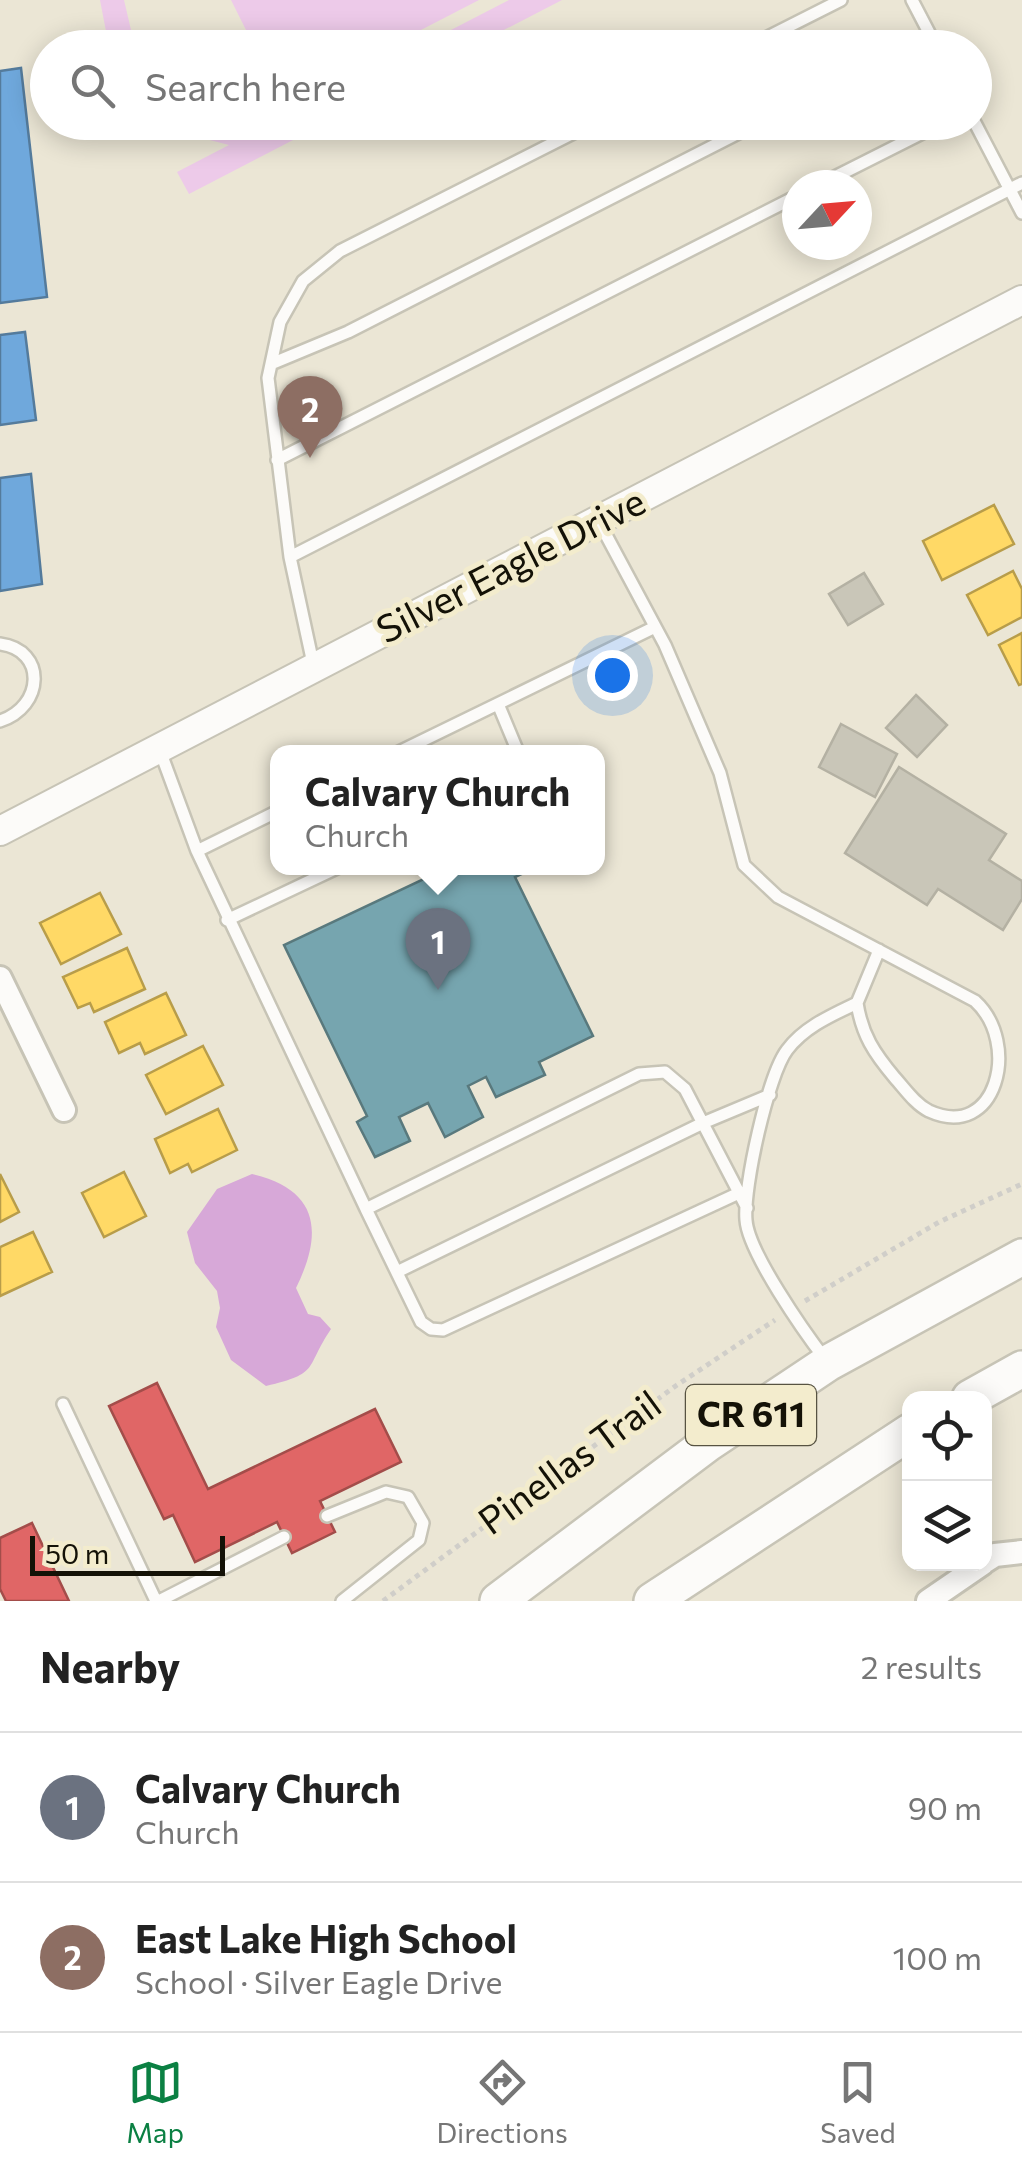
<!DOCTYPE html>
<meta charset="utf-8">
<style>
:root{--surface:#fff;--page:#f2f2f2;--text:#222;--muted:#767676;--line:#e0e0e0;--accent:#0b8043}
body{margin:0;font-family:Commissioner,sans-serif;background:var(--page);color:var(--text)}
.controls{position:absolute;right:30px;bottom:30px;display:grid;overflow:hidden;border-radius:20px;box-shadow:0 5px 25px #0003}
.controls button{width:90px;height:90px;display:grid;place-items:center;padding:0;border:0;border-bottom:2px solid var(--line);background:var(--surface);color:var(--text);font:50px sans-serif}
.compass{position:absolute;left:782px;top:170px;width:90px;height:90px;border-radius:50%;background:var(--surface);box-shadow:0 5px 25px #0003;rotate:64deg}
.scale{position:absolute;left:30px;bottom:25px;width:195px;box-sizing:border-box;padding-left:10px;border:5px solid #141207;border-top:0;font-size:28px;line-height:35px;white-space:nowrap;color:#141207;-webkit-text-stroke:8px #f3eccd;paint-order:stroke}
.you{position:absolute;left:612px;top:675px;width:35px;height:35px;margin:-25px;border:8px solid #fff;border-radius:50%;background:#1a73e8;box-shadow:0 0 0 15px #1a73e833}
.badge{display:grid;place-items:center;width:65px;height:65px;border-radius:50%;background:var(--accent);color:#fff;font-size:32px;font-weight:700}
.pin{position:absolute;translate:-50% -82px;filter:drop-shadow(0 2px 5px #0008)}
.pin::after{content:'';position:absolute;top:52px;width:35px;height:30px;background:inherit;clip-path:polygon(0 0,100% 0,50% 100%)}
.popup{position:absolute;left:270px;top:745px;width:335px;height:130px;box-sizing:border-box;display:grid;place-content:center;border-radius:20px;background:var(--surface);filter:drop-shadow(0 2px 8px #0005);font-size:32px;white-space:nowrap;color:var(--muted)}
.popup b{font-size:38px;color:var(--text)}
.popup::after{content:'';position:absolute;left:50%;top:100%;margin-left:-20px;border:20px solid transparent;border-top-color:var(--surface)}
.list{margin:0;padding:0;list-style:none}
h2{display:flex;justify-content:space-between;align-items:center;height:130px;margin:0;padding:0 40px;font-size:42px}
h2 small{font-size:32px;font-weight:400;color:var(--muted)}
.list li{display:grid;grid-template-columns:65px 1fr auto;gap:30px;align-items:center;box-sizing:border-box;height:150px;padding:0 40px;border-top:2px solid var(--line)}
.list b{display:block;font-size:38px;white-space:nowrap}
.list p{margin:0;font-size:32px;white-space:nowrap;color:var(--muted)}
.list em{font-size:32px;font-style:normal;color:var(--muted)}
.icon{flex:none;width:55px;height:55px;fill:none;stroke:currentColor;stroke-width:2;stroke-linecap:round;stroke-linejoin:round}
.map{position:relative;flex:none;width:1022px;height:1601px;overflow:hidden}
.search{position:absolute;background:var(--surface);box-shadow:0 5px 25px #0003;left:30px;right:30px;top:30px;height:110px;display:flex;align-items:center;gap:25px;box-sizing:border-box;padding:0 35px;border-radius:55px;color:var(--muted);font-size:38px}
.sheet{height:430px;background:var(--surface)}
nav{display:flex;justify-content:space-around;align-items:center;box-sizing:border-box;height:140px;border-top:2px solid var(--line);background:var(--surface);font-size:28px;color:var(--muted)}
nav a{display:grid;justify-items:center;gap:5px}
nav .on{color:var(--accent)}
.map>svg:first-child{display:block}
</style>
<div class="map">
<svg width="1022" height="1601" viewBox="0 0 1022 1601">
<rect width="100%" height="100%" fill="#ebe6d5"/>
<path fill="#edcae9" d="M 100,0 L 124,0 L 135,47 L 109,47 Z
M 231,0 L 479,0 L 388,47 L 255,48 Z
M 509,0 L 562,0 L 471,47 L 418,47 Z
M 169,123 L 326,123 L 189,194 L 177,172 L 229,145 L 202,138 Z"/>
<path fill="#d7a8d8" d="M 252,1174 C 320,1190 323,1233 296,1288 L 308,1314 L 320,1317 L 331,1329 C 304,1369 321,1373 266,1386 L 231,1360 L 216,1327 L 220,1308 L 217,1291 L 195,1263 L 187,1232 L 217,1189 Z"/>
<path fill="#ffd966" stroke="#b89d4a" stroke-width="2.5" d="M 994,505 L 1014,544 L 942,580 L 923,541 Z
M 1013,571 L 1022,589 L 1022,617 L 988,635 L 967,595 Z
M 1022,633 L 1022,684 L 1019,685 L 999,645 Z
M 100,893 L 121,934 L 61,964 L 40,923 Z
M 127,948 L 145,989 L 94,1012 L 90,1003 L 78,1008 L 63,977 Z
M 166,993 L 186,1035 L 145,1054 L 140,1043 L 119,1053 L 105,1022 Z
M 203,1046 L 223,1085 L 166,1114 L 146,1075 Z
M 218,1109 L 237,1150 L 192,1172 L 188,1164 L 170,1173 L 155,1139 Z
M 124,1172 L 146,1216 L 104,1237 L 82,1193 Z
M 0,1174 L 19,1212 L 0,1222 Z
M 33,1232 L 52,1272 L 0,1296 L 0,1247 Z"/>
<path fill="#e06666" stroke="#a34d4a" stroke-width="2.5" d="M 157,1383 L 208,1489 L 375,1409 L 401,1462 L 320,1501 L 335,1532 L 292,1553 L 277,1522 L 195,1562 L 173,1515 L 164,1519 L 109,1406 Z
M 32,1523 L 69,1601 L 6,1601 L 0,1589 L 0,1538 Z"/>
<path fill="#6fa8dc" stroke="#547b9c" stroke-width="2.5" d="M 21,68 L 47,297 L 0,303 L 0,71 Z
M 25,332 L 36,420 L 0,425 L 0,335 Z
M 31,474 L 42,584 L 0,591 L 0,478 Z"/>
<path fill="#76a5af" stroke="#59797d" stroke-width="2.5" d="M 447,868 L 524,868 L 526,872 L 515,877 L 593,1036 L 539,1062 L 545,1075 L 496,1097 L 486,1077 L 468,1086 L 483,1117 L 445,1137 L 428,1103 L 399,1117 L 410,1141 L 375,1157 L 357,1122 L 367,1116 L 284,945 Z"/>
<path fill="#c9c6b8" stroke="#b4b1a3" stroke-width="2.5" d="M 864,573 L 883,604 L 848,625 L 829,594 Z
M 916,695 L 947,725 L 917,757 L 886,728 Z
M 841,724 L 897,754 L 875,797 L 819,767 Z
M 899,767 L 1006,834 L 989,860 L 1022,881 L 1022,899 L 1003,930 L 938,889 L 927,905 L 845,853 Z"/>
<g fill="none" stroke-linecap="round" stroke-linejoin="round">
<defs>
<path id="service" d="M 912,0 L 937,48
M 746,48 L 841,0
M 907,48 L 931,36
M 974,121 L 1022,213
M 819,185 L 944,122
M 271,364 L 348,332 L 760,122
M 277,460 L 797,196
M 598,520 L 665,645 L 720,773 L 744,865 L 778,897 L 975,1001 C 1021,1043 997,1142 929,1111 C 915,1104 905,1089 895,1078 C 874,1053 862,1035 857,1003
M 290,557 L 1022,183
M 0,644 C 47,650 44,707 0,721
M 314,668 L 290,557 L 268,378 L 280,322 L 303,281 L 340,251 L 595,122
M 498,704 L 518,752
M 159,748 L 197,851
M 399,752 L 655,627
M 278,811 L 197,851 L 366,1209 L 639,1074 L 665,1072 L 685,1089 L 747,1208
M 227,920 L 337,868
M 366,1209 L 421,1322 L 431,1329 L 443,1330 L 739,1193
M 397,1272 L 703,1123 L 770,1095
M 825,1359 C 805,1333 748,1252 746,1220 C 743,1188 768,1075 787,1050 C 804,1027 832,1015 857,1003 L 879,950
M 63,1404 L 156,1601
M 327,1516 L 386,1492 L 408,1497 L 423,1523 L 419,1540 L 342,1601
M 159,1601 L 284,1537"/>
<path id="minor" d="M 0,978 L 64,1110
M 984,1562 L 995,1555 L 1022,1552
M 928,1601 L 982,1564"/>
<path id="tertiary" d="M 0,831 L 1022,300"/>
<path id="primary" d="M 970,1398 L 1022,1369
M 498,1601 L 707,1444 L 828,1363 L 1022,1257
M 652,1601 L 910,1432"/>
</defs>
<use href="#service" stroke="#c7c4b6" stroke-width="16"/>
<use href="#minor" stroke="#c7c4b6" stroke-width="28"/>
<use href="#tertiary" stroke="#c7c4b6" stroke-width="32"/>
<use href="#primary" stroke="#c7c4b6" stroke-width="40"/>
<path stroke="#d0cec9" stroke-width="5" stroke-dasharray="5 5" stroke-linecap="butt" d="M 805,1301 L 939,1222 L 1022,1184
M 383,1601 L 677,1385 L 775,1320"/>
<use href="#service" stroke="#fcfbf9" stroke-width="11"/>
<use href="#minor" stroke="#fcfbf9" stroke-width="22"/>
<use href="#tertiary" stroke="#fcfbf9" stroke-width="28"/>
<use href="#primary" stroke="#fcfbf9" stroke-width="35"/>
</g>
<g text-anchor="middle" stroke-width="10" stroke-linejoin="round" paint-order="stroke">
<rect fill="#f3eccd" stroke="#575342" stroke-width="2.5" x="686" y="1385" width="130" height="60" rx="8"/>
<g font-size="35" font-weight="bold" fill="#141207">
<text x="751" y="1427">CR 611</text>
</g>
<g font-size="38" fill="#141207" stroke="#f3eccd">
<text transform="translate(511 566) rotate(-27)" y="13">Silver Eagle Drive</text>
<text transform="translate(570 1463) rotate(-36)" y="13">Pinellas Trail</text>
</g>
</g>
</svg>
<div class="controls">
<button><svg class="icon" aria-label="locate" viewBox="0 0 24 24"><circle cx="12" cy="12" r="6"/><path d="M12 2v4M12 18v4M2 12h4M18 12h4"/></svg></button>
<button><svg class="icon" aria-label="layers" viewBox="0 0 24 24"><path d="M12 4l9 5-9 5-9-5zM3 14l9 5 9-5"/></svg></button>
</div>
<svg class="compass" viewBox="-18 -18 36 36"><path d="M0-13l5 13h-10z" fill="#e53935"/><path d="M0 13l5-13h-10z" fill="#767676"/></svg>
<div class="scale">50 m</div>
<div class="you"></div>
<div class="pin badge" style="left:438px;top:990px;background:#6b7280">1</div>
<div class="popup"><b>Calvary Church</b>Church</div>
<div class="pin badge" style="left:310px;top:458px;background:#8d6e63">2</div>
<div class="search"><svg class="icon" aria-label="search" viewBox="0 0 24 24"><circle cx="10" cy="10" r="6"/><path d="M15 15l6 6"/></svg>Search here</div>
</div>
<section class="sheet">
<h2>Nearby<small>2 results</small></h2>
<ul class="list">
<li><span class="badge" style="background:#6b7280">1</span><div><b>Calvary Church</b><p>Church</p></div><em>90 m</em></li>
<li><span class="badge" style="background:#8d6e63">2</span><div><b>East Lake High School</b><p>School · Silver Eagle Drive</p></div><em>100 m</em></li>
</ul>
</section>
<nav>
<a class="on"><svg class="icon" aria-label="map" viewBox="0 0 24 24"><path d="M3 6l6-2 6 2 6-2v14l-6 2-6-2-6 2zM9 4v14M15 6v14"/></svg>Map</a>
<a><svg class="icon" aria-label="directions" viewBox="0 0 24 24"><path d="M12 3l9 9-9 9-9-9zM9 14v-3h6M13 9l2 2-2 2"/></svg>Directions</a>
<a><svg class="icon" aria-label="saved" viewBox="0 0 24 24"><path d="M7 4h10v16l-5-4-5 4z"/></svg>Saved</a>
</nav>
